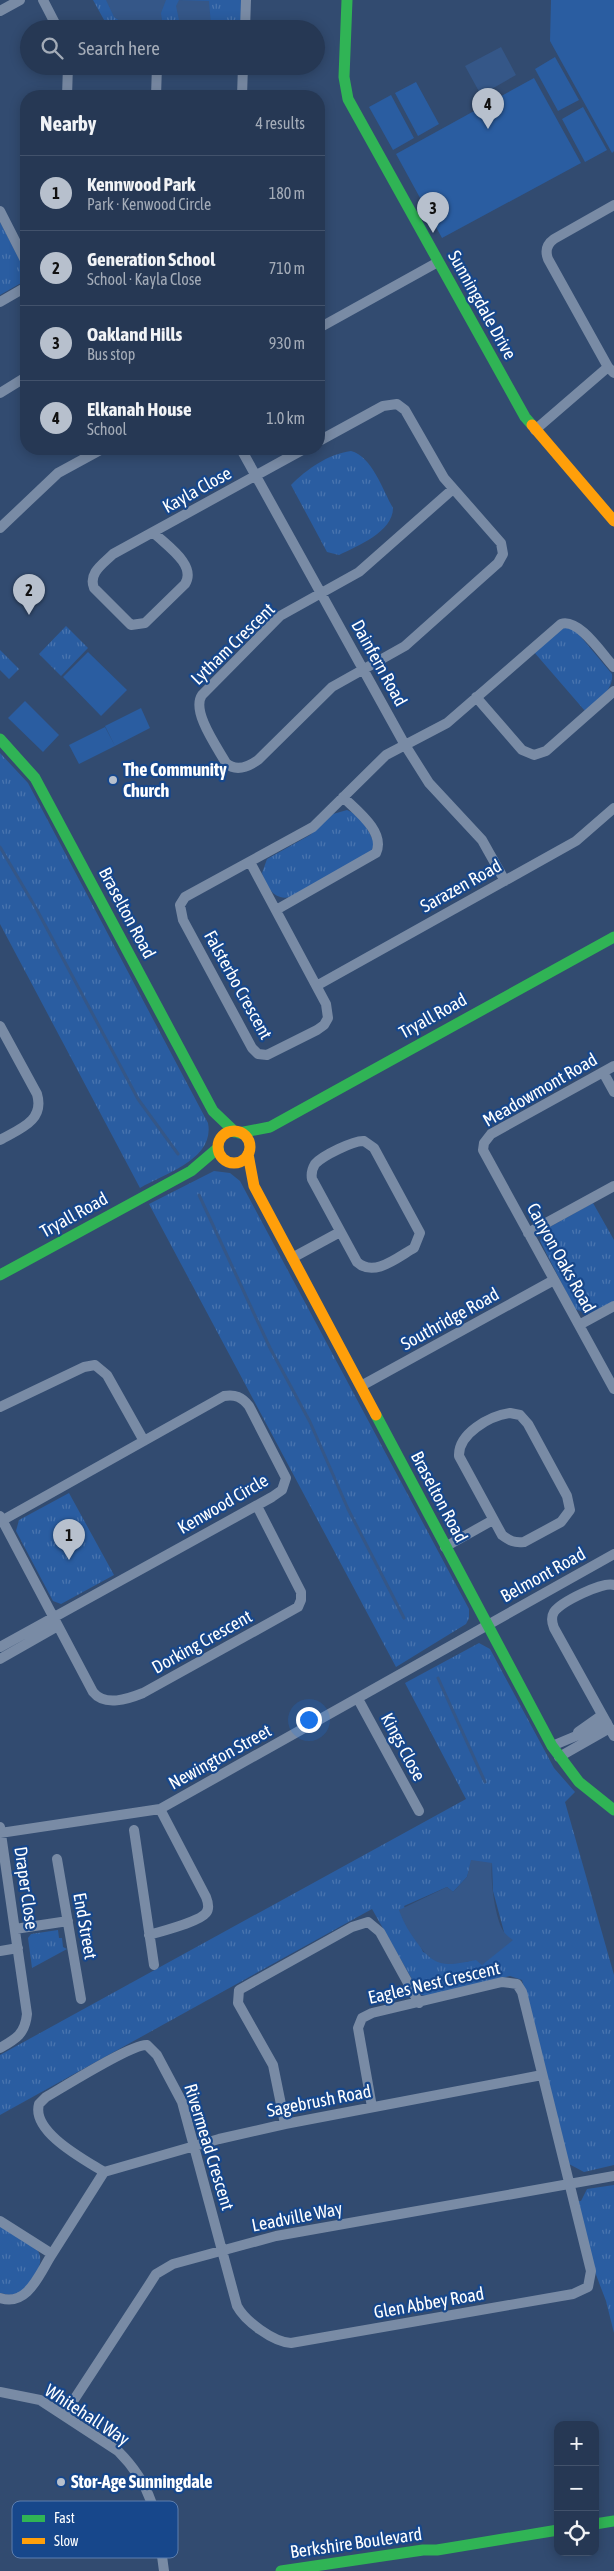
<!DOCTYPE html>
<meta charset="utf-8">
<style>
:root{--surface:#263854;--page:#32435e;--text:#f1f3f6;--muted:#a4acb8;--line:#42526b;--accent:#b7c0cd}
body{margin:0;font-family:"Asap Condensed",sans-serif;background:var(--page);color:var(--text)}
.controls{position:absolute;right:15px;bottom:15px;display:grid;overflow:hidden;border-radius:10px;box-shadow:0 2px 12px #0003}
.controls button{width:45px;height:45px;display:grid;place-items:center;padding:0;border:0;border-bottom:1px solid var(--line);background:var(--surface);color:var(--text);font:25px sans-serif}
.you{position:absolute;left:308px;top:1719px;width:18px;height:18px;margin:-12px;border:4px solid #fff;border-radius:50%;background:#1a73e8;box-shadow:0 0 0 8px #1a73e833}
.badge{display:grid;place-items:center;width:32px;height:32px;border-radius:50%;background:var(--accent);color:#111;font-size:16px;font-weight:700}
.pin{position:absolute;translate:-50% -41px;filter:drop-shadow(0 1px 2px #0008)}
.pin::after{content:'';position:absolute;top:26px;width:18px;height:15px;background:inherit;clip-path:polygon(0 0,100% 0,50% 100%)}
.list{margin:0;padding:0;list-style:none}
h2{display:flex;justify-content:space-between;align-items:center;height:65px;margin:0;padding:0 20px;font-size:21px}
h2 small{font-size:16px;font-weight:400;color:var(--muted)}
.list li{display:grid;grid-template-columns:32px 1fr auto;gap:15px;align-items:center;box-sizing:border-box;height:75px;padding:0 20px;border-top:1px solid var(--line)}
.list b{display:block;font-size:19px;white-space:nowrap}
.list p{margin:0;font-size:16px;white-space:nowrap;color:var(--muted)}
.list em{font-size:16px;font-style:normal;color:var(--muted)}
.icon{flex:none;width:28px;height:28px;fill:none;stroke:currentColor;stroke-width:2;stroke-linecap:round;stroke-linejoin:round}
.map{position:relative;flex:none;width:614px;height:2571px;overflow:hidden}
.search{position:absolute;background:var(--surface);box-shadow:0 2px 12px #0003;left:20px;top:20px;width:305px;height:55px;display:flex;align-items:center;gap:12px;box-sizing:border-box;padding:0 18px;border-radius:28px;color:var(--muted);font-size:19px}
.panel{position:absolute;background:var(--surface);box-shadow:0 2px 12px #0003;left:20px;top:90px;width:305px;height:365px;border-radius:20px}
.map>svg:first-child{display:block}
</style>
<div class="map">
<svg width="614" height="2571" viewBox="0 0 614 2571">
<defs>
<pattern id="grass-tufts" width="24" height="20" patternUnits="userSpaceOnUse" patternTransform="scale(1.25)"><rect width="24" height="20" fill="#2a5da1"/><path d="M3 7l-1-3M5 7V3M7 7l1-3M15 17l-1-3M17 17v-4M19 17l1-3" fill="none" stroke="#4a75af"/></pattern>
</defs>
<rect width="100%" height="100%" fill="#324b70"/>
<path fill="url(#grass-tufts)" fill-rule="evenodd" d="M 93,0 L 241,0 L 241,29 L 109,29 Z
M 0,222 L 26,272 L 21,283 L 0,295 Z
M 351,451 C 372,456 383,491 393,508 C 393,532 357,546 339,555 L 327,552 L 291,485 C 307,469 328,454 351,451 Z
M 66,626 L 88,648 L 61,676 L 39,654 Z
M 565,627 L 576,631 L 612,674 C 614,691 596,701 585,711 L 534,652 Z
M 0,650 L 19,669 L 9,679 L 0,670 Z
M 0,753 L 28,783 L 208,1123 C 215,1159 166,1173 140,1188 L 0,924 Z
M 347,810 C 360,815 369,830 374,843 L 372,851 L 290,897 C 274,901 266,886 262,873 L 267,859 L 310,835 L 333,814 Z
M 214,1171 L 230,1173 L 240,1181 L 469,1609 L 469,1618 L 466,1624 L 396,1667 L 149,1204 Z
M 593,1203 L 614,1240 L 614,1301 L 588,1314 L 575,1309 L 540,1241 L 546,1229 Z
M 69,1493 L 114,1575 L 61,1604 L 53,1601 L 16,1531 L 19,1520 Z
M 479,1643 L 490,1649 L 554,1768 L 575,1792 L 565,1802 L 614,1975 L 614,2165 L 584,2172 L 569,2164 L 522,1980 L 510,1976 L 428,1996 L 421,1995 L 372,1909 L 0,2115 L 0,2055 L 466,1799 L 405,1683 ZM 492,1863 L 493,1891 L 504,1932 C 469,1968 472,1967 423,1952 L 404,1906 L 447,1887 L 453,1892 L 467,1877 L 470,1867 Z
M 58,1930 L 59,1938 L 62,1938 L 63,1947 L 67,1949 L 32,1968 L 28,1938 L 31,1934 Z
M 614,2185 L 614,2333 L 606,2301 L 595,2272 L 578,2201 L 581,2201 L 587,2189 Z
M 0,2225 L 37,2250 C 48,2262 29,2289 16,2294 C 11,2296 5,2294 0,2293 Z"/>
<path fill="#2a5da1" d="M 551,0 L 614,0 L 614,151 L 612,153 L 550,41 Z
M 555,57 L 579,100 L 558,111 L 535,69 Z
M 534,78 L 581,163 L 442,238 L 396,154 Z
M 416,82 L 439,124 L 418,136 L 395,93 Z
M 391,95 L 414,138 L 393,150 L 369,107 Z
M 583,107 L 607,150 L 585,162 L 562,119 Z
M 88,652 L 127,690 L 101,716 L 63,677 Z
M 25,701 L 59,735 L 43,752 L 8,718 Z
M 141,708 L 150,728 L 115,746 L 105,726 Z
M 105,727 L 115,746 L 79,764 L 69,745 Z"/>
<path fill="#355788" d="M 106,0 L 166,0 L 161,13 L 162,20 L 154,27 L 144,27 L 138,22 L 128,26 L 114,17 Z
M 179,0 L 209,1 L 211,25 L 193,25 L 179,20 L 176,6 Z
M 501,47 L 516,75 L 481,95 L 465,66 Z
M 471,1860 L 492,1863 C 490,1879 495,1919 504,1932 C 506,1935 510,1938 513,1940 L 482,1965 L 476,1960 C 449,1965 436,1970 418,1944 C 410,1933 404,1924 399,1910 L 447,1887 L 453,1892 L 467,1877 Z"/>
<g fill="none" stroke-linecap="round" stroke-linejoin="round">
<path stroke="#355788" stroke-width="3" d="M 0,847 L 37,910 L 138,1099 L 178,1154
M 199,1195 L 270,1348 L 310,1422 L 348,1509 L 404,1618
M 438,1678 L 485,1782"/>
<path stroke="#798ba5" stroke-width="10" d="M 43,0 L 58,29
M 0,11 L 20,0
M 245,29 L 246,0
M 67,96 L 68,66
M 156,96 L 157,66
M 242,96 L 243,66
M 614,205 L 554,239 C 547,244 545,251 548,259 L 608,367 L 614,373
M 0,211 L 26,262
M 0,302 L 26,287
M 319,328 L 438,262
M 0,393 L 26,377
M 535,430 L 608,367
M 319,441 L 383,406 L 397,404 L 405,410 L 444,478 L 501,543 L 503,554 L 498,563 L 405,646 L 332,687 L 258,760 C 248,767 236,772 226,763 C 217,747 191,711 202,695 L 280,616 L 359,572 L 453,489
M 241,449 L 405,745 L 429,783 L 482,840 L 505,881
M 0,528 L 58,473 L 102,449
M 154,533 C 166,545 197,565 185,584 L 145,623 L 131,625 L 94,588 C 88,573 103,564 113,554 L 304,449
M 476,697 L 522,750 L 534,755 L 546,751 L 614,691
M 250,862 L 326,1004 L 328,1018 L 324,1025 L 317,1030 L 267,1055 L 258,1054 L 252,1048 L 183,920 L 180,905 L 185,897 L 313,827 L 386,755 L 447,723 L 561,624 C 579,618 602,654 614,667
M 276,910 L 376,853 C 386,832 356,810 343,797
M 318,985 L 576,841 L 614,808
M 0,1026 L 37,1094 C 45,1121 19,1129 0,1140
M 614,1066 L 491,1134 L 484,1143 L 483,1150 L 614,1389
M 603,1072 L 614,1092
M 364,1141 L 374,1148 L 420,1233 L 414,1248 C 398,1257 374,1278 357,1262 L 312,1179 C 311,1174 312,1169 315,1164 C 322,1156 354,1140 364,1141 Z
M 528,1233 L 614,1186
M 292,1258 L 340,1232
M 579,1325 L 614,1306
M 361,1386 L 554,1280
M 0,1407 L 84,1367 L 95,1365 L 107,1375 L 144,1441
M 510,1413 L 520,1415 L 528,1424 L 567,1496 L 570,1510 L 561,1522 L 524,1542 C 514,1543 510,1541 502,1535 L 459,1456 C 458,1434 489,1416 510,1413 Z
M 0,1516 L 93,1692 C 105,1707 128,1699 143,1693 L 298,1607 L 301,1600 L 301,1592 L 257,1506
M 445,1547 L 493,1520
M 614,1585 C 603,1581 561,1602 554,1612 C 551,1617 552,1623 554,1628 L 614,1736
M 0,1647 L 272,1497 L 282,1490 L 286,1478 L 249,1406 C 242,1397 235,1394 224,1396 L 3,1520
M 0,1659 L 58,1626
M 358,1699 L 419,1811
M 578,1732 L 602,1715
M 552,1746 L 607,1723
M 559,1757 L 610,1728
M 0,1827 L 27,2014 C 25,2034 16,2039 0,2048
M 134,1830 L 154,1965
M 0,1833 L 160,1809 L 614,1554
M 57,1859 L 81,1999
M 15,1929 L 68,1921
M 149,1935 C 162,1931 199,1922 206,1913 C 210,1908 208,1902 206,1897 L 160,1809
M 0,1951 L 18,1948
M 285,2124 L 273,2065 L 238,2003 L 239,1990 L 352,1927 L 368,1922 L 380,1932 L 419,2003
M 104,2172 C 85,2160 31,2132 39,2104 L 46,2097 C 62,2088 133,2043 147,2045 L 157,2055 L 182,2102 L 237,2306 C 245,2321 273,2342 291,2343 L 573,2294 L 588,2287 L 591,2271 L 522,1992 L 517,1984 L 502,1982 L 372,2013 L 362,2018 L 358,2028 L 372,2107
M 104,2172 L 219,2139 L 285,2124 L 542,2075
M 0,2221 L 52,2254 C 39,2274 28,2307 0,2298
M 52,2254 L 104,2172
M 0,2392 L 40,2400 L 118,2451 C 156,2489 157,2520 164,2571
M 64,2415 L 149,2285 L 156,2274 L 173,2264 L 276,2236 L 614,2176"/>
<path stroke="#30b455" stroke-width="11" d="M 347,0 L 344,77 L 348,99 L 525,417 L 532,425
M 0,739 L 35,778 L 213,1111 L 235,1132
M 239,1133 L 270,1127 L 614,937
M 0,1275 L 191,1171 L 218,1148
M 376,1415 L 552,1746 L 579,1782 L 614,1810
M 595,2524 L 614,2521
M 281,2571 L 423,2550 L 437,2550 L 558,2530"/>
<path stroke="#ff9f0a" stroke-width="11" d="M 532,425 L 614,521
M218 1147a16 16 0 1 1 32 0a16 16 0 1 1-32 0Z
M 248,1154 L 254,1186 L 376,1415"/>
</g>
<g fill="#b7c0cd" stroke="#17478b" stroke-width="2">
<circle cx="113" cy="780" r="5"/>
<circle cx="61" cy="2482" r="5"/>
</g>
<g text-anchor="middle" stroke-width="4.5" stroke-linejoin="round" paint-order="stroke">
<g font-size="18" fill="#fff" stroke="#17478b">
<text transform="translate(482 305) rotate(61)" y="6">Sunningdale Drive</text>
<text transform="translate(197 490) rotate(-29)" y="6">Kayla Close</text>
<text transform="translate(233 644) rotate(-44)" y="6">Lytham Crescent</text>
<text transform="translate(379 663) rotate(61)" y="6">Dainfern Road</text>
<text transform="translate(461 886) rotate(-29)" y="6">Sarazen Road</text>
<text transform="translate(127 913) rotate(62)" y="6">Braselton Road</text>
<text transform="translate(238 985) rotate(61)" y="6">Falsterbo Crescent</text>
<text transform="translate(433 1016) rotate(-29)" y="6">Tryall Road</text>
<text transform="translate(540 1090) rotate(-30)" y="6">Meadowmont Road</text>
<text transform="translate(74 1215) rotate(-29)" y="6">Tryall Road</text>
<text transform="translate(561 1258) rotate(61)" y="6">Canyon Oaks Road</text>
<text transform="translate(450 1319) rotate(-29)" y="6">Southridge Road</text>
<text transform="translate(439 1497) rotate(62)" y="6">Braselton Road</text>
<text transform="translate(223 1504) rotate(-30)" y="6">Kenwood Circle</text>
<text transform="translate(543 1575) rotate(-29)" y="6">Belmont Road</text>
<text transform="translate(202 1642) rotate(-29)" y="6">Dorking Crescent</text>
<text transform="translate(403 1747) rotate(62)" y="6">Kings Close</text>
<text transform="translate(220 1757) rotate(-29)" y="6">Newington Street</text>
<text transform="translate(26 1888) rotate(82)" y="6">Draper Close</text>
<text transform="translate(85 1926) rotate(80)" y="6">End Street</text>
<text transform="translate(434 1983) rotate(-13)" y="6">Eagles Nest Crescent</text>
<text transform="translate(319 2101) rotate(-11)" y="6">Sagebrush Road</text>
<text transform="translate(209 2147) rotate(73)" y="6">Rivermead Crescent</text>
<text transform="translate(297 2217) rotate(-11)" y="6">Leadville Way</text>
<text transform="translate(429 2303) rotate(-10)" y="6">Glen Abbey Road</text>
<text transform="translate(87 2415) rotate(33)" y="6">Whitehall Way</text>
<text transform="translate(356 2543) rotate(-8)" y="6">Berkshire Boulevard</text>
</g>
<g font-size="18" font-weight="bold" fill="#fff" stroke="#17478b" text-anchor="start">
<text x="123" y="776">The Community<tspan x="123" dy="21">Church</tspan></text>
<text x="71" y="2488">Stor-Age Sunningdale</text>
</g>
</g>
<rect x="12" y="2501" width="166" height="57" rx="8" fill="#17478b" stroke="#5d7eae" stroke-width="1"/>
<rect x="22" y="2515" width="23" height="7" fill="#30b455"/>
<rect x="22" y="2538" width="23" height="6" fill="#ff9f0a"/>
<g font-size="14" fill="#fff">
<text x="54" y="2523">Fast</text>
<text x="54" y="2546">Slow</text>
</g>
</svg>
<div class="controls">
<button>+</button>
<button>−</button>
<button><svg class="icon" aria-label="locate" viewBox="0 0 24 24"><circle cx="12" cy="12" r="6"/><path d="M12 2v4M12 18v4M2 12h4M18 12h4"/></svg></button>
</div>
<div class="you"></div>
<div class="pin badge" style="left:69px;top:1560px">1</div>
<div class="pin badge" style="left:29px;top:615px">2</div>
<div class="pin badge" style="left:433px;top:233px">3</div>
<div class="pin badge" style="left:488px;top:129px">4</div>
<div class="search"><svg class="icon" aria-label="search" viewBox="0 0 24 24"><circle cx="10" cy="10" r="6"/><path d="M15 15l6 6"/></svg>Search here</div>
<section class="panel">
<h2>Nearby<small>4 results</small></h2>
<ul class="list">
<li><span class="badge">1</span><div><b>Kennwood Park</b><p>Park · Kenwood Circle</p></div><em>180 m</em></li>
<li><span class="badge">2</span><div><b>Generation School</b><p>School · Kayla Close</p></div><em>710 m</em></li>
<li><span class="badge">3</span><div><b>Oakland Hills</b><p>Bus stop</p></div><em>930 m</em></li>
<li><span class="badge">4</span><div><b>Elkanah House</b><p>School</p></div><em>1.0 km</em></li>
</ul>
</section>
</div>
